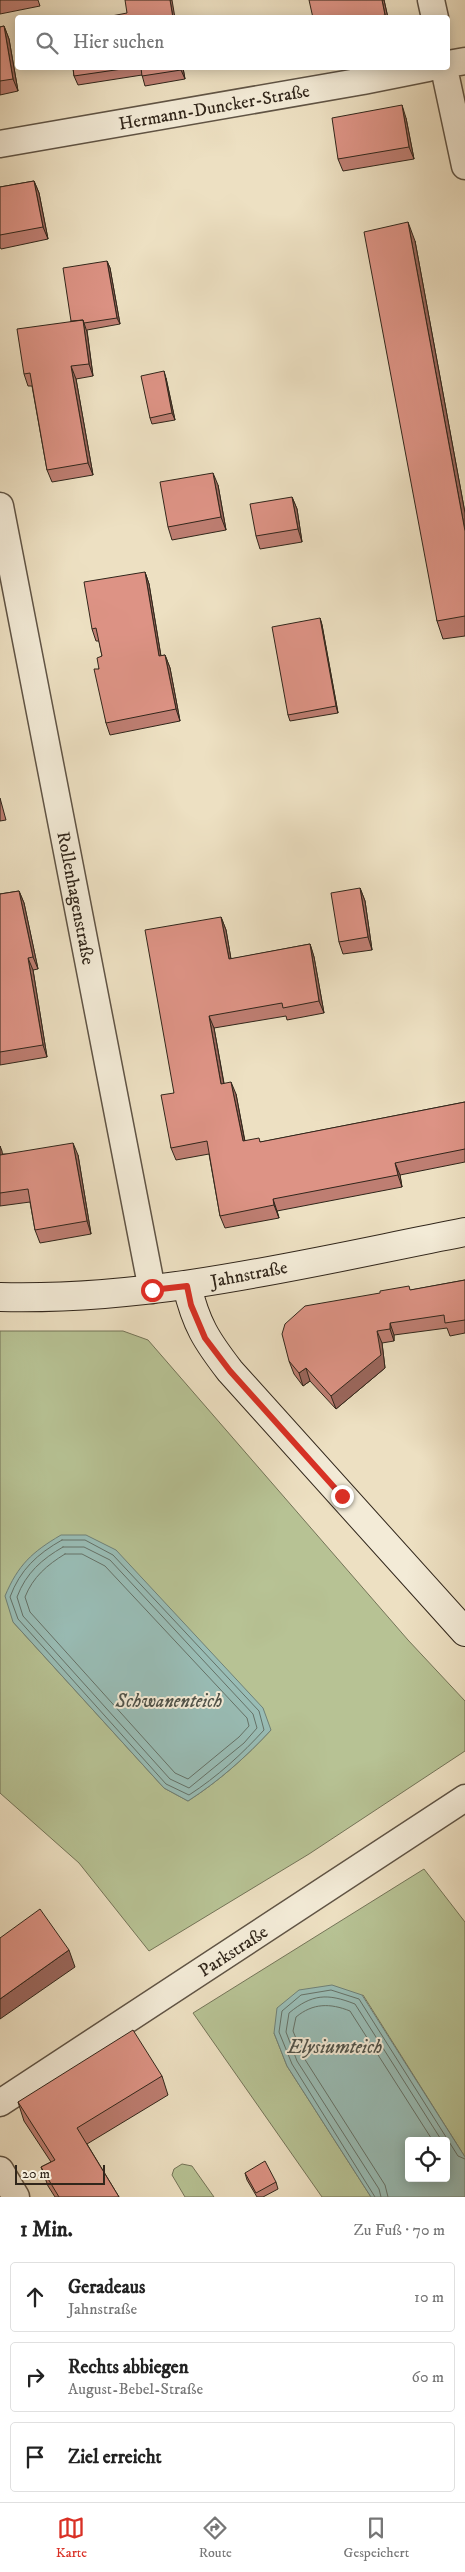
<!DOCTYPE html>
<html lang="de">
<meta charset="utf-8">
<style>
:root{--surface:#fff;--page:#f6f6f6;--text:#222;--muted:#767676;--line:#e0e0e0;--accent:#d93025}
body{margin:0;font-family:"IM FELL DW Pica",serif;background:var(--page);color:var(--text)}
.controls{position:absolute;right:15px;bottom:15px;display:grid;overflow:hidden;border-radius:5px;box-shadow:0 2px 12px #0003}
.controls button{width:45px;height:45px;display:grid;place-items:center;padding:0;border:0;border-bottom:1px solid var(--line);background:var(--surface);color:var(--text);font:25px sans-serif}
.scale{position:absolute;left:15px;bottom:12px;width:90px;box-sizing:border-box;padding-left:5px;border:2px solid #31261b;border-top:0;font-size:14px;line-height:18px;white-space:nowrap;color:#31261b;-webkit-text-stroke:4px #f3ebd7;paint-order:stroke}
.stop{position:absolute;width:15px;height:15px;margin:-11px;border:4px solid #d93025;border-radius:50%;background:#fff}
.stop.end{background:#d93025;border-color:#fff;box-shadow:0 1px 5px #0008}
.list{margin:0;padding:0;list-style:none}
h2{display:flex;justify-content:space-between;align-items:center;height:65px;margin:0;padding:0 20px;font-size:21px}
h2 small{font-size:16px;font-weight:400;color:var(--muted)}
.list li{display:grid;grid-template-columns:32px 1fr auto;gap:15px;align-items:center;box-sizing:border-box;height:70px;margin:0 10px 10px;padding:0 10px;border:1px solid var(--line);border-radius:5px}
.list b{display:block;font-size:19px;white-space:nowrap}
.list p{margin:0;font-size:16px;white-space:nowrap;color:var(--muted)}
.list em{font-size:16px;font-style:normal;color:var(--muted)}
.icon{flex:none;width:28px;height:28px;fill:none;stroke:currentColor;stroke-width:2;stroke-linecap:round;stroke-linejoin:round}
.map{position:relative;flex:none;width:465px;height:2197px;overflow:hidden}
.search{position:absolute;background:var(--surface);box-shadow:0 2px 12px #0003;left:15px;right:15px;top:15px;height:55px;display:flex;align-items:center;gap:12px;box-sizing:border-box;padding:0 18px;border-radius:5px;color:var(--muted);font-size:19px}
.sheet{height:305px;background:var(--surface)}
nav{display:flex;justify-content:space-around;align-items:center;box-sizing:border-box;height:70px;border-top:1px solid var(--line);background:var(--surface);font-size:14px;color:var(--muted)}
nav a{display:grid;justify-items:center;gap:2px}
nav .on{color:var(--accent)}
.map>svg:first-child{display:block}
</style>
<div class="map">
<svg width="465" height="2197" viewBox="0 0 465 2197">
<rect width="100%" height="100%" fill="#ede0c2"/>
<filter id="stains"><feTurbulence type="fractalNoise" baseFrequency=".004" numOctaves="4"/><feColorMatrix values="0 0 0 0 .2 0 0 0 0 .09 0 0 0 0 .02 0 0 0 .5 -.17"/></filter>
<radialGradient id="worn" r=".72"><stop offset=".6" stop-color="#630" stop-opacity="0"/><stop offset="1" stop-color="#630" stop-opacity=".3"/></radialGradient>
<path fill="#b7c294" stroke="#747458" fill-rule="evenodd" d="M 0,1331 L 123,1331 L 148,1340 L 408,1640 L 465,1701 L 465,1751 L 309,1854 L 149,1951 L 79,1863 L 0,1793 ZM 13,1622 L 271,1730 C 246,1757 219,1781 188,1801 L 164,1788 Z
M 424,1869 L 465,1922 L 465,2157 L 363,1995 L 274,2033 L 287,2066 L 371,2197 L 322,2197 L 193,2013 Z
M 182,2164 L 192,2166 L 214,2197 L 185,2197 L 172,2175 L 174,2169 Z"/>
<path fill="#99bdb6" stroke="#6f8178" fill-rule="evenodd" d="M 61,1535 L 86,1535 L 116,1550 L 263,1708 L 271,1730 C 246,1757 219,1781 188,1801 L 164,1788 L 13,1622 L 5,1596 C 18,1565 32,1552 61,1535 Z
M 332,1985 L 362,1995 L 465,2157 L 465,2197 L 371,2197 L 287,2066 L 274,2033 L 277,2008 L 299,1990 ZM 409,2141 L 446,2141 L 446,2178 L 409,2178 Z"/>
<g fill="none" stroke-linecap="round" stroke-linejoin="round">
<path stroke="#657268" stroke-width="1" d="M 62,1540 L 85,1540 L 113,1555 L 259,1711 L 264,1730 C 242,1754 217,1777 189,1795 L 166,1784 L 18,1619 L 10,1597 C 20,1570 37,1554 62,1540 Z
M 63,1547 L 84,1547 L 110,1560 L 253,1714 L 257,1728 L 244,1743 L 189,1788 L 170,1779 L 23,1616 L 17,1597 C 26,1573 42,1559 63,1547 Z
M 65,1554 L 82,1554 L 105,1566 L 247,1718 L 249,1726 L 239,1737 L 188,1779 L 175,1773 L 30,1612 L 25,1597 C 33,1577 47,1565 65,1554 Z
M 375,2197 L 292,2064 L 279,2032 L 282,2011 L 301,1995 L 331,1990 L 359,1999 L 458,2156 L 465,2159
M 381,2197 L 379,2189 L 297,2061 L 286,2032 L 289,2013 C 312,1994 327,1993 355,2004 L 442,2141
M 388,2197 L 385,2185 L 304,2058 L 293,2031 L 296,2017 C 313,2003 330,2003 350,2011 L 433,2141"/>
<defs>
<path id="street" d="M 431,0 L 435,18
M 448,64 L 465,61
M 444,68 L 465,166
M 0,144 L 363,81 L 428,68
M 0,506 L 152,1290
M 0,2103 L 465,1798
M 0,2170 L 16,2197"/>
<path id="secondary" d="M 187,1286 C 196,1324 206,1340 230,1371 L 465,1632
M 0,1297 C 158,1301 311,1262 465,1232"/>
</defs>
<use href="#street" stroke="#605445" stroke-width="29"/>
<use href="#secondary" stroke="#31261b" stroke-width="30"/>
<use href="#street" stroke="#f3ebd7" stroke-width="26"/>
<use href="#secondary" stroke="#f3ebd7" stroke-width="28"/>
</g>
<path fill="#be7e72" stroke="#31261b" d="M 0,0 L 38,0 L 40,6 L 0,14 Z
M 384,0 L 388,18 L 313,18 Z
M 4,26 L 9,39 L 18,91 L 0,95 L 0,27 Z
M 73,68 L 183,68 L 185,79 L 145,86 L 142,75 L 78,85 L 74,76 Z
M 406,118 L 414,159 L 343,171 L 338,159 Z
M 34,181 L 39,193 L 48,239 L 1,249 L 0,247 L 0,187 Z
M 415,241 L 465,513 L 465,636 L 443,639 L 437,621 Z
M 107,261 L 110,268 L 120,324 L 87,330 L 93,376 L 76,379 L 93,475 L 52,482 L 47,470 L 32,386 L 28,386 L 24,374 L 71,321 Z
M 166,378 L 175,420 L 152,424 L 150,418 Z
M 218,485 L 226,530 L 172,540 L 168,527 Z
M 292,497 L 297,509 L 302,542 L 260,549 L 256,536 Z
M 145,572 L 149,584 L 161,656 L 165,655 L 170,668 L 180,721 L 110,735 L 106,723 L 99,669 L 102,656 L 99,641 L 96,641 L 92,629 Z
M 320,618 L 322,625 L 338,713 L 290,721 L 288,715 Z
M 0,798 L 6,820 L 0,821 Z
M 360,888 L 365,901 L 372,950 L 343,954 L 339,942 Z
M 19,891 L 24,903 L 38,969 L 33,970 L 47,1057 L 0,1065 L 0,894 Z
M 221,917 L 226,930 L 231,959 L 310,944 L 314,957 L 324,1013 L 287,1020 L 286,1016 L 214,1028 L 224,1083 L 236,1094 L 245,1141 L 261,1142 L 465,1102 L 465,1162 L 400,1175 L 402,1187 L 277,1211 L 279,1218 L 225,1228 L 220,1216 L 209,1154 L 176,1160 L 171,1148 L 174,1093 Z
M 0,1146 L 2,1154 L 78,1155 L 91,1234 L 40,1243 L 35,1230 L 30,1202 L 0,1206 Z
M 465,1280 L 465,1333 L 450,1336 L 447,1328 L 394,1335 L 394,1341 L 382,1343 L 385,1368 L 336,1409 L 310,1381 L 303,1386 L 294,1374 L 289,1361 L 411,1290 Z
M 162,2076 L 168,2095 L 87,2144 L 119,2197 L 55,2197 L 48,2186 L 41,2167 L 51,2162 L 24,2121 L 18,2102 Z
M 245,2173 L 276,2182 L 278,2189 L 263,2197 L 257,2197 L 247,2180 Z"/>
<path fill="#9b675d" stroke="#31261b" d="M 170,0 L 172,0 L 175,18 L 173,18 Z
M 382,0 L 384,0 L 388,18 L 386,18 L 385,15 Z
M 4,26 L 9,39 L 18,91 L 13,79 Z
M 181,68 L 183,68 L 185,79 L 181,70 Z
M 402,105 L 406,118 L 414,159 L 409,147 Z
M 34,181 L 39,193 L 48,239 L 43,227 Z
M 408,222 L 415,241 L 465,513 L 465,531 Z
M 107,261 L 110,268 L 120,324 L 117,318 Z
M 83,320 L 87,332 L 93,376 L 89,364 Z
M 71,366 L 76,379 L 93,475 L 88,463 Z
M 164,371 L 166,378 L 175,420 L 172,413 Z
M 213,473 L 218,485 L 226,530 L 221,517 Z
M 292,497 L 297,509 L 302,542 L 298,529 Z
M 145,572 L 149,584 L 163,669 L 159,656 Z
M 320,618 L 322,625 L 338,713 L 336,706 Z
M 165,655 L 170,668 L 180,721 L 176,709 Z
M 360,888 L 365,901 L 372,950 L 368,937 Z
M 19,891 L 24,903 L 38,969 L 33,957 Z
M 221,917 L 226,930 L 233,971 L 229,959 Z
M 310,944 L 314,957 L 324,1013 L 319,1001 Z
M 28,958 L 33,970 L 47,1057 L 43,1045 Z
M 209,1016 L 214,1028 L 226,1096 L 221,1084 Z
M 231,1082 L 236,1094 L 247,1154 L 243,1141 Z
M 73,1143 L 78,1155 L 91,1234 L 87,1221 Z
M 0,1146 L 2,1151 L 4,1167 L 0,1156 Z
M 395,1163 L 400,1175 L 402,1187 L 398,1175 Z
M 273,1199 L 277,1211 L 279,1218 L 274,1205 Z
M 390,1323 L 394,1335 L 394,1341 L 390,1329 Z
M 377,1331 L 382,1343 L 385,1368 L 336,1409 L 331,1396 Z
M 306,1368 L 310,1381 L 303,1386 L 299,1373 Z
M 69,1950 L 75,1967 L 0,2019 L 0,1999 Z"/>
<path fill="#dd9385" stroke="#31261b" d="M 125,0 L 170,0 L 173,18 L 101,18 L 127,13 Z
M 309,0 L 382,0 L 385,15 L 372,18 L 313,18 Z
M 4,26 L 13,79 L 0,81 L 0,27 Z
M 73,68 L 129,68 L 74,76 Z
M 141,68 L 181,68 L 181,70 L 142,76 Z
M 402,105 L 409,147 L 338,159 L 332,118 Z
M 34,181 L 43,227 L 0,235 L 0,187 Z
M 408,222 L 465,531 L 465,616 L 437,621 L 364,232 Z
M 107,261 L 117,318 L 84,323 L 83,320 L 71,321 L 63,268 Z
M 83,320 L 89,364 L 71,366 L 88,463 L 47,470 L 30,373 L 24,374 L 17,329 Z
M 164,371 L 172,413 L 150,418 L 141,376 Z
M 213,473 L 221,517 L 168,527 L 160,482 Z
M 292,497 L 298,529 L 256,536 L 250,504 Z
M 145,572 L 159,656 L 165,655 L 176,709 L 106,723 L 94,669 L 99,669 L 97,658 L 102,656 L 96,628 L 92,629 L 84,582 Z
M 320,618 L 336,706 L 288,715 L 272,627 Z
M 360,888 L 368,937 L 339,942 L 331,893 Z
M 19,891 L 33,957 L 28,958 L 43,1045 L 0,1052 L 0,894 Z
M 221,917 L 229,959 L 310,944 L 319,1001 L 283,1008 L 282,1003 L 209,1016 L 221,1084 L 231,1082 L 243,1141 L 259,1138 L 260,1142 L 465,1102 L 465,1149 L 395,1163 L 398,1175 L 273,1199 L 274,1205 L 220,1216 L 207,1141 L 171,1148 L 161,1095 L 174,1093 L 145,930 Z
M 73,1143 L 87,1221 L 35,1230 L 28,1189 L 0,1193 L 0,1155 Z
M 465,1280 L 465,1320 L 445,1323 L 444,1315 L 390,1323 L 390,1329 L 377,1331 L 381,1355 L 331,1396 L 306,1368 L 299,1373 L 289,1361 L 282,1334 L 285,1324 L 305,1306 L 380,1293 L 380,1291 L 409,1286 L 410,1290 Z
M 40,1909 L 69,1950 L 0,1999 L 0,1938 Z
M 133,2030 L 162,2076 L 77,2128 L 119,2197 L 59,2197 L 41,2167 L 55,2160 L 18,2102 Z
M 265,2161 L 276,2182 L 256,2193 L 245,2173 Z"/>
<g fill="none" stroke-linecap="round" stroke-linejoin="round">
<path stroke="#d93025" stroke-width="6" d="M 152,1290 L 187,1286 L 191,1305 L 205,1338 L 230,1371 L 342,1496"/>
</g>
<g text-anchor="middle" stroke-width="4" stroke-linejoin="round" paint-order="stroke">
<g font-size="18" fill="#31261b" stroke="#f3ebd7">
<text transform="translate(214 107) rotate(-10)" y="6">Hermann-Duncker-Straße</text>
<text transform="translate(76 898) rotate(79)" y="6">Rollenhagenstraße</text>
<text transform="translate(249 1274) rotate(-11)" y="6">Jahnstraße</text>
<text transform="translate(233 1951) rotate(-33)" y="6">Parkstraße</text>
</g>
<g font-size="19" font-style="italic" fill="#50534a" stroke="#f3ebd7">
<text x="169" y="1707">Schwanenteich</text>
<text x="335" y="2053">Elysiumteich</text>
</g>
</g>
<rect width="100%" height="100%" filter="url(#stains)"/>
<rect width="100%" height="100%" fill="url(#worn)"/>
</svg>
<div class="controls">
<button><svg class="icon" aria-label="locate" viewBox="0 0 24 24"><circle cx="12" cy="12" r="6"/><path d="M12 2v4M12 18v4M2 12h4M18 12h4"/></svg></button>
</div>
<div class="scale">20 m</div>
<div class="stop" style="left:152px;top:1290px"></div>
<div class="stop end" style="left:342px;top:1496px"></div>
<div class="search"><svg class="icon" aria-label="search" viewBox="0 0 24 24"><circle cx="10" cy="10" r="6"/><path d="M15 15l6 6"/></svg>Hier suchen</div>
</div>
<section class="sheet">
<h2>1 Min.<small>Zu Fuß · 70 m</small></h2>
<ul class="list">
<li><svg class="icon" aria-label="ahead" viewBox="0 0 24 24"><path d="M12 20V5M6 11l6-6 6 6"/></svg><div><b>Geradeaus</b><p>Jahnstraße</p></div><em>10 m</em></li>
<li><svg class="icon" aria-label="right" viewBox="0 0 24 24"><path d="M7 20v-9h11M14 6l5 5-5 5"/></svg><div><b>Rechts abbiegen</b><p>August-Bebel-Straße</p></div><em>60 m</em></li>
<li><svg class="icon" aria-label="arrive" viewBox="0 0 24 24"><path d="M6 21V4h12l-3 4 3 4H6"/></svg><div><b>Ziel erreicht</b></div></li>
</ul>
</section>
<nav>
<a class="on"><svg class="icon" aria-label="map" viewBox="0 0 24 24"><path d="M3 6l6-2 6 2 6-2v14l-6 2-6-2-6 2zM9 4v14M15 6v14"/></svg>Karte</a>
<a><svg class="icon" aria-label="directions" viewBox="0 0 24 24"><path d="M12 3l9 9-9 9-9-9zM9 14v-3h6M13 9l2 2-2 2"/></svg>Route</a>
<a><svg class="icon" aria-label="saved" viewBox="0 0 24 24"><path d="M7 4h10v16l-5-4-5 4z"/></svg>Gespeichert</a>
</nav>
